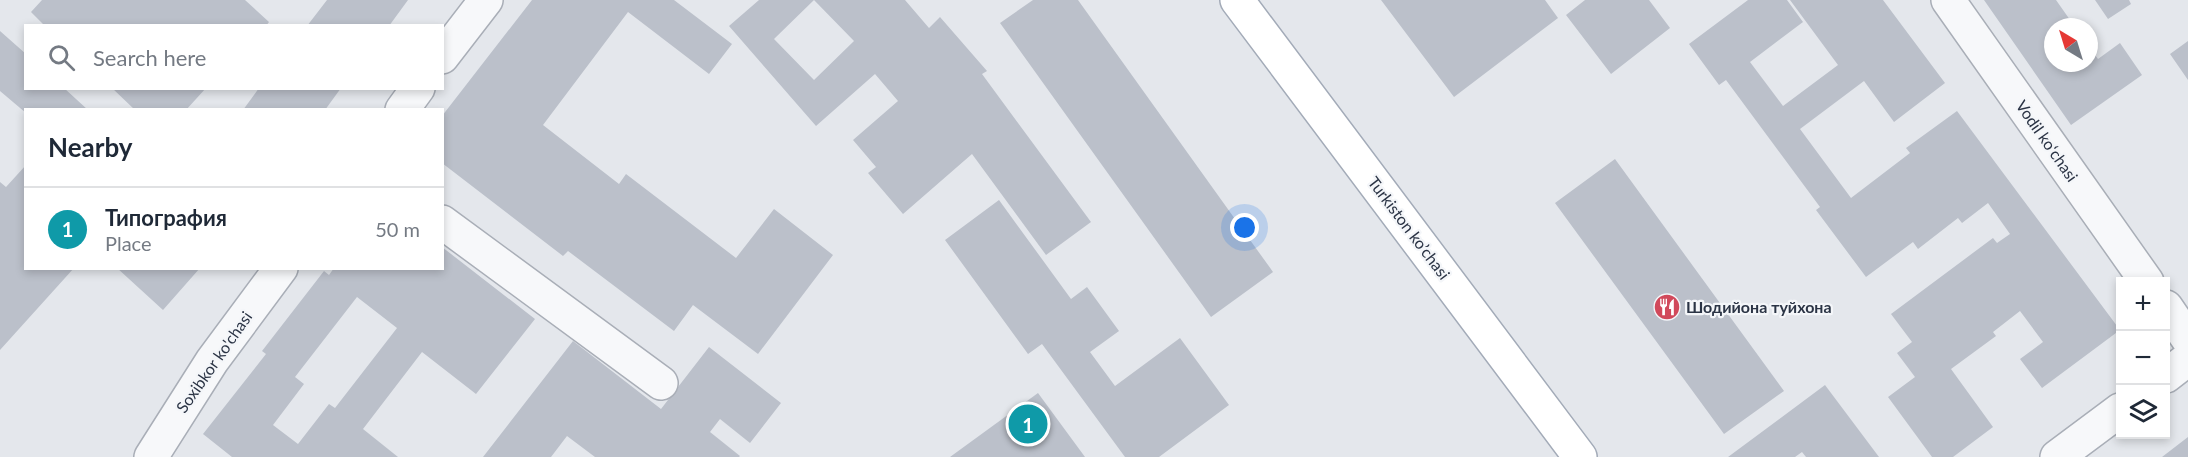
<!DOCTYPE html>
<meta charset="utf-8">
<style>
:root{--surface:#fff;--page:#f6f6f7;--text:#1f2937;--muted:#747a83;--line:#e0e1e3;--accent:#111827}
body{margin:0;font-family:Lato,sans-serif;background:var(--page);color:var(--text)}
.controls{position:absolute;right:18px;bottom:18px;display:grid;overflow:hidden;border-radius:0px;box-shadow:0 3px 9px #0003}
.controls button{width:54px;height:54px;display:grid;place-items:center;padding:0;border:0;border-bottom:2px solid var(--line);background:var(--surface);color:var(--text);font:30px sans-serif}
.compass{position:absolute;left:2044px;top:18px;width:54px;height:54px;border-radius:50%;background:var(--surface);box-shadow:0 3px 9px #0003;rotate:322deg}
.you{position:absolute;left:1245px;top:228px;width:21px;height:21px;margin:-15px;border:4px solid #fff;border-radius:50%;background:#1a73e8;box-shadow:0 0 0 9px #1a73e833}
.badge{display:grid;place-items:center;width:39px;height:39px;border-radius:50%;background:var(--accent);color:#fff;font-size:20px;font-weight:700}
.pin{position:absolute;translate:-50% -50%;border:3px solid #fff;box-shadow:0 2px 6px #0006}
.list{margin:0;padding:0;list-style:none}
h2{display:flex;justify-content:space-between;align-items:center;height:78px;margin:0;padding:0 24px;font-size:26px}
h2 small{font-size:20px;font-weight:400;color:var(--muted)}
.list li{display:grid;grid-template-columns:39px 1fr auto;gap:18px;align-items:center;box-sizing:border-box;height:84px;padding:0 24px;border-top:2px solid var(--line)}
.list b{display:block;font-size:22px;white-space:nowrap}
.list p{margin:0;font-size:20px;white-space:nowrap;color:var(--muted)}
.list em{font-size:20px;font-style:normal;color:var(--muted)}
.icon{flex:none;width:33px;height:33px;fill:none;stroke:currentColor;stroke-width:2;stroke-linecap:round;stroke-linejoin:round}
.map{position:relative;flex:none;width:2188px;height:457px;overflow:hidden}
.search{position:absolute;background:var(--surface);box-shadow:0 3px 9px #0003;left:24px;top:24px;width:420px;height:66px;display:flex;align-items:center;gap:15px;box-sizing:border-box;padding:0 21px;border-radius:0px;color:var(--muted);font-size:22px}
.panel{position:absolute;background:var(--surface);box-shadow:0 3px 9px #0003;left:24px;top:108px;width:420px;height:162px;border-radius:0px}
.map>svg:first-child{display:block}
</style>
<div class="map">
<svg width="2188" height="457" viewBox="0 0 2188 457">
<rect width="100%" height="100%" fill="#e4e7ec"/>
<path fill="#bbc0ca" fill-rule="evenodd" d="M 42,0 L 245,0 L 269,22 L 266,26 L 45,26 L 31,12 Z
M 327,0 L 408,0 L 389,26 L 307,26 Z
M 532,0 L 674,0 L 732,44 L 709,74 L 628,12 L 543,125 L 619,184 L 626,174 L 736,258 L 774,209 L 833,255 L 758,354 L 693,305 L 674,331 L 568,251 L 563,256 L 442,163 L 442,116 Z
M 759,0 L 905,0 L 929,28 L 940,17 L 987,71 L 982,74 L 1091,222 L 1046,255 L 972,154 L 903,214 L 868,173 L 876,167 L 853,140 L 898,101 L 875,74 L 816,126 L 729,26 ZM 814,0 L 854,41 L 814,80 L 774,39 Z
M 1033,0 L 1078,0 L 1273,272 L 1211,317 L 1000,23 Z
M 1381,0 L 1545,0 L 1558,18 L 1454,97 Z
M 1585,0 L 1649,0 L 1670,28 L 1611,74 L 1566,15 Z
M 1748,0 L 1787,0 L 1803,22 L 1750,62 L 1783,106 L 1838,65 L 1790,0 L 1883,0 L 1945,83 L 1894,122 L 1864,81 L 1800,129 L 1851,198 L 1910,153 L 1906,148 L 1957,111 L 2120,330 L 2042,388 L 2020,359 L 2043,342 L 2020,311 L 1993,332 L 1996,336 L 1951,369 L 1993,427 L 1953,457 L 1932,457 L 1888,397 L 1915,377 L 1897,353 L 1912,342 L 1891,314 L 1993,238 L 1997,243 L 2010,234 L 1988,203 L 1962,223 L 1958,218 L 1918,249 L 1913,242 L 1866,277 L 1816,210 L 1820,207 L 1726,80 L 1719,85 L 1689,44 Z
M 1984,0 L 2056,0 L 2075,27 L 2053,27 L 2053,63 L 2089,63 L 2089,47 L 2098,59 L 2120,43 L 2142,75 L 2071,125 Z
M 2095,0 L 2129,0 L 2131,4 L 2108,19 Z
M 0,31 L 26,54 L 26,88 L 64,88 L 88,110 L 26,110 L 26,113 L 0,91 Z
M 2188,41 L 2188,80 L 2170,54 Z
M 112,88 L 206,88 L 186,110 L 135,110 Z
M 259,88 L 341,88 L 325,110 L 243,110 Z
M 1615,159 L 1784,391 L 1724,434 L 1555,203 Z
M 26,165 L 26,268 L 74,268 L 0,350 L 0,182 L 6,187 Z
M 999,200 L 1071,299 L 1087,287 L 1119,331 L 1090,352 L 1115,386 L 1180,338 L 1229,405 L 1159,457 L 1125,457 L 1042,344 L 1028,354 L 945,240 Z
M 442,247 L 535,319 L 476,394 L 422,352 L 363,429 L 398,457 L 232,457 L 203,434 L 266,354 L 262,351 L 324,271 L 329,275 L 334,268 L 442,268 ZM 357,297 L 397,328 L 335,408 L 329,404 L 298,444 L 273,425 L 304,384 L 295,377 Z
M 117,268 L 200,268 L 163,310 Z
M 573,341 L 661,409 L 709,347 L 781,403 L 750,443 L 720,419 L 710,432 L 740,456 L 739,457 L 595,457 L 567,436 L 551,457 L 483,457 Z
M 1825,385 L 1879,457 L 1806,457 L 1802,452 L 1795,457 L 1728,457 Z
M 1038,393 L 1085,457 L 950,457 Z
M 2188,437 L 2188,457 L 2162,457 Z"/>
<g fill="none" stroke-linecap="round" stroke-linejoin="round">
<defs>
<path id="minor" d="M 1948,0 L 2147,282
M 442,57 L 486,0
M 402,110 L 418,88
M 442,222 L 661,383
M 2166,307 L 2188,339
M 2166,376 L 2188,359
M 151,457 L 212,361 L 281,268
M 2057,457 L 2120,410"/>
<path id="major" d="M 1237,0 L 1580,457"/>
</defs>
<use href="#minor" stroke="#a9aeb7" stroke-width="36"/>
<use href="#major" stroke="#a3abb8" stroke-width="36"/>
<use href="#minor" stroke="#f7f8fa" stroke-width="33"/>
<use href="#major" stroke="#fff" stroke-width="33"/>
</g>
<defs>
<symbol id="restaurant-disc" viewBox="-11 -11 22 22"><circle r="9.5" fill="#d1495b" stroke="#f4f6f9"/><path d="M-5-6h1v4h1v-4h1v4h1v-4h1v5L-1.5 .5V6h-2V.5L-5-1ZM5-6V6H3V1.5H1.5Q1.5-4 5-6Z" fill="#fff"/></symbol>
</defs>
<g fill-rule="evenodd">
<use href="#restaurant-disc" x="1652" y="292" width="30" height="30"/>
</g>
<g text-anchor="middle" stroke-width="4.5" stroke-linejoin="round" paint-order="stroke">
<g font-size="16" fill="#2b3445" stroke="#f4f6f9">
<text transform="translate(2047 141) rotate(55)" y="6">Vodil koʻchasi</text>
<text transform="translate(1409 228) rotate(53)" y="6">Turkiston ko’chasi</text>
<text transform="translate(214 362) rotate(-55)" y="6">Soxibkor ko'chasi</text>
</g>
<g font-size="16" font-weight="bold" fill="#2b3445" stroke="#f4f6f9" text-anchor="start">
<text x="1686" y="313">Шодийона туйхона</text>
</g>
</g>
</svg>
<div class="controls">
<button>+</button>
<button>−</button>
<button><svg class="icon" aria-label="layers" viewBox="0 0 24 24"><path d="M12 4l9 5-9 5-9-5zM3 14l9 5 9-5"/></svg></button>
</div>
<svg class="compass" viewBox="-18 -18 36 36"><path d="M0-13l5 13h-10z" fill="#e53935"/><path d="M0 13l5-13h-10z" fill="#747a83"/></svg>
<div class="you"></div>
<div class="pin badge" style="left:1028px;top:424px;background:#0f9aa8">1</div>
<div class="search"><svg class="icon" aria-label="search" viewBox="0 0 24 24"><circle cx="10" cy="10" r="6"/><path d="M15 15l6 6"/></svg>Search here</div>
<section class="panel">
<h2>Nearby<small></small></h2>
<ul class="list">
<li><span class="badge" style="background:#0f9aa8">1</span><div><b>Типография</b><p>Place</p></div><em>50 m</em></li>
</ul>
</section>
</div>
